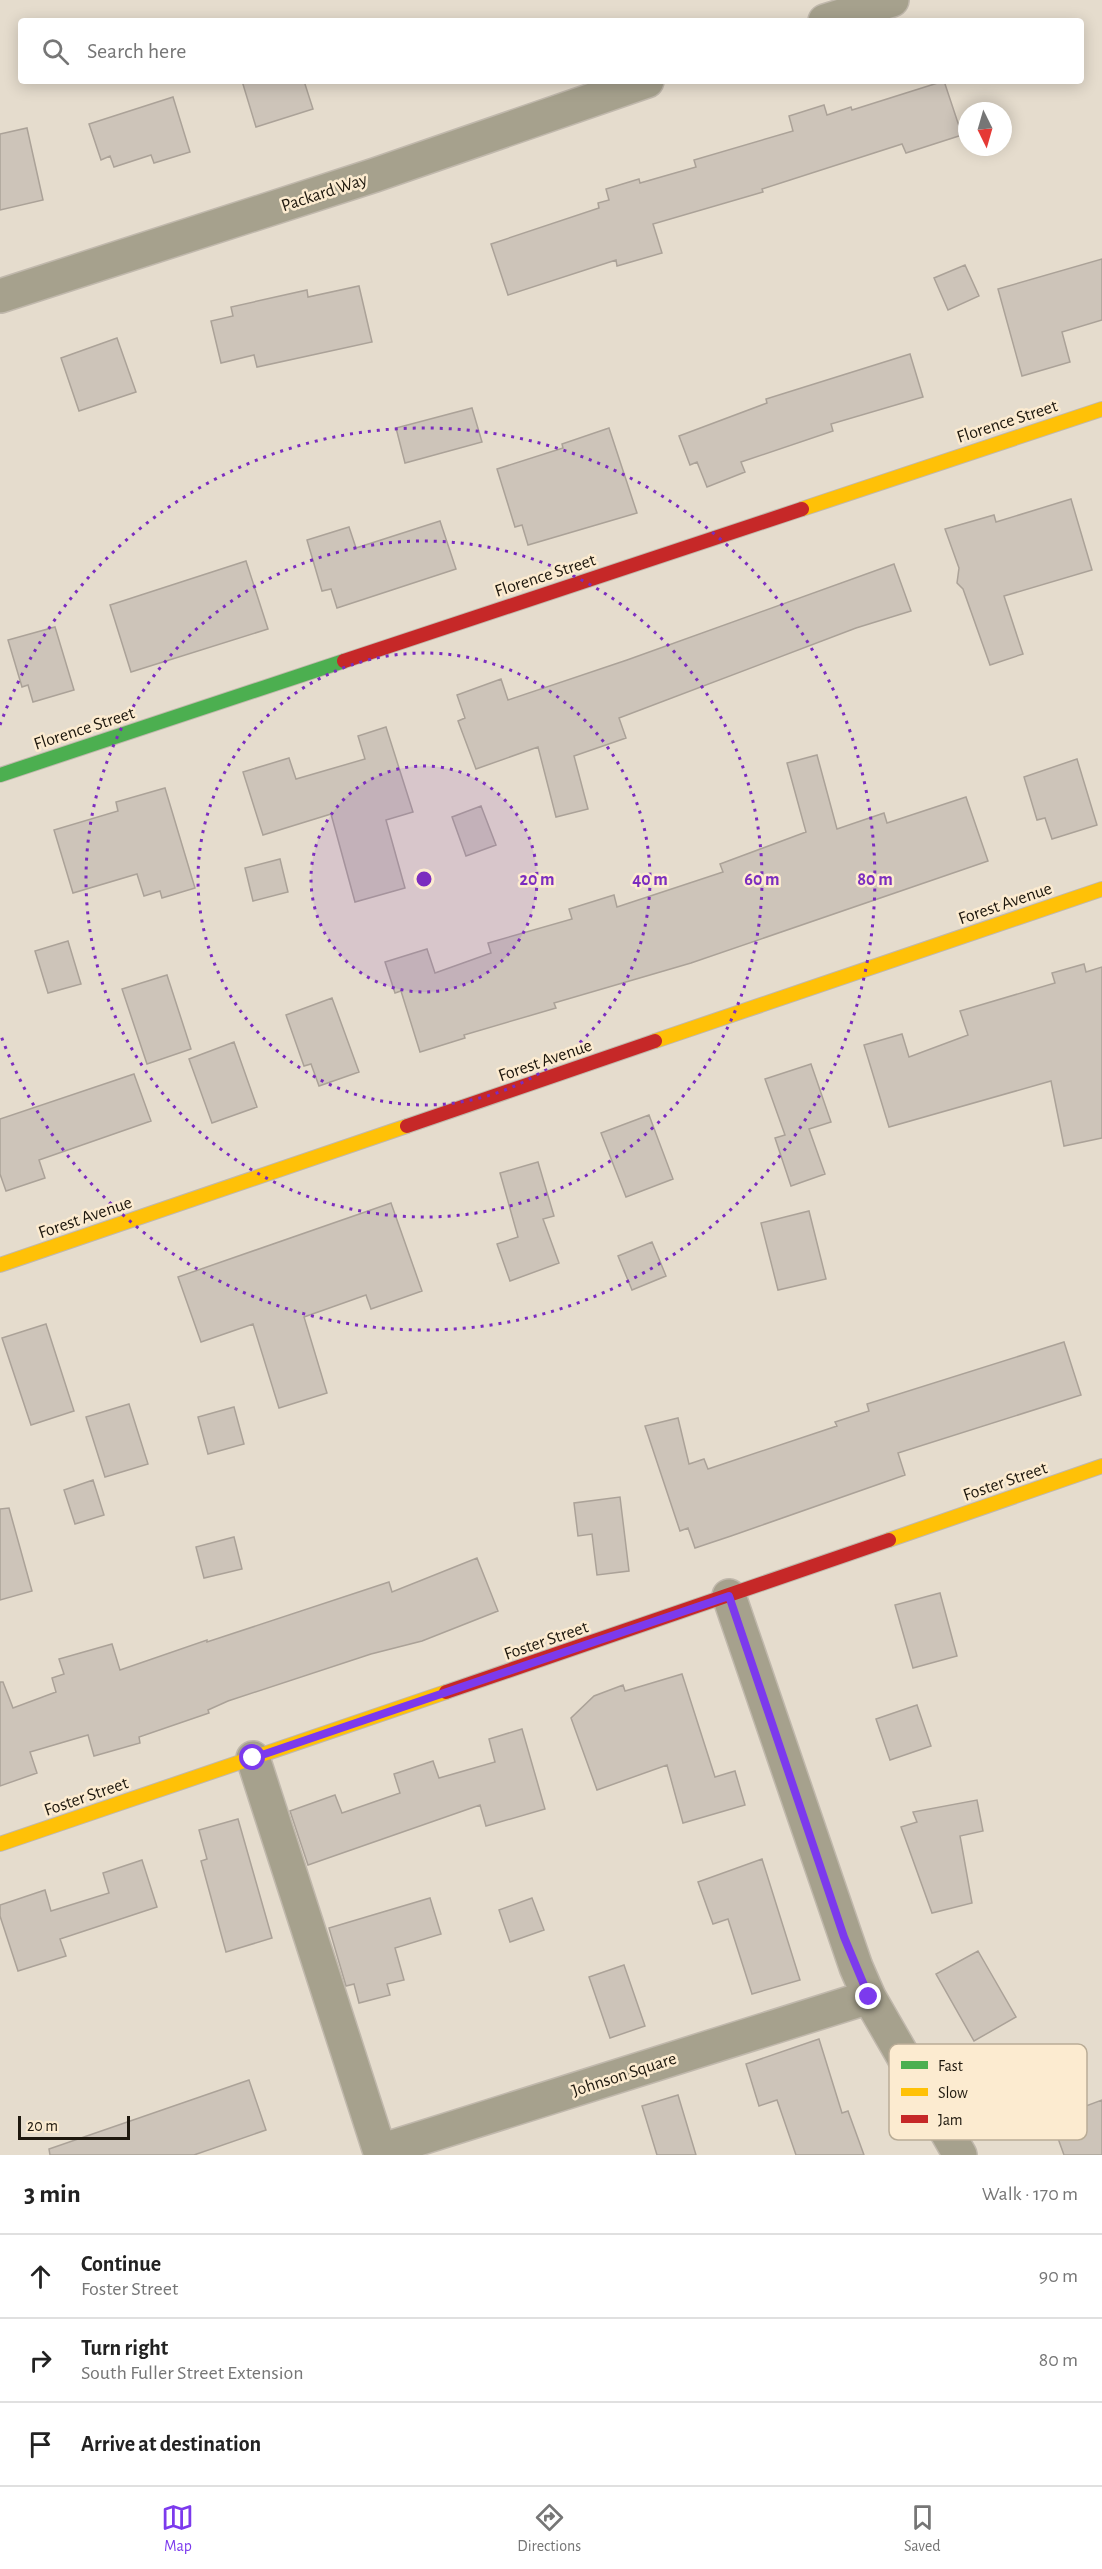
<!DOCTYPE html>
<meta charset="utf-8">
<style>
:root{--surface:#fff;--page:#f6f6f6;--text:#222;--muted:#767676;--line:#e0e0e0;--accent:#7c3aed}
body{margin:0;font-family:"Alegreya Sans",sans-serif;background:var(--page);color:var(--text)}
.compass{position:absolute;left:958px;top:102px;width:54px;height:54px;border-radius:50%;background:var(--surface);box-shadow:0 3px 15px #0003;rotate:175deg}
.scale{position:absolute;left:18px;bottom:15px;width:112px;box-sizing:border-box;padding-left:6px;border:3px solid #1e180e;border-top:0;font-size:16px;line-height:21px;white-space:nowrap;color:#1e180e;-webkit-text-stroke:4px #fcebd0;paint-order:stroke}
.stop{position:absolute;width:18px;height:18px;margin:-14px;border:4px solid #7c3aed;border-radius:50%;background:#fff}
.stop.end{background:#7c3aed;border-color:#fff;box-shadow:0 2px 6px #0008}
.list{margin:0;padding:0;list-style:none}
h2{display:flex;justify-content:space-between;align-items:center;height:78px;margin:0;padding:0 24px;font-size:26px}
h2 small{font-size:20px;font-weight:400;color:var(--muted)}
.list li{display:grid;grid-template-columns:39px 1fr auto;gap:18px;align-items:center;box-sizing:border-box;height:84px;padding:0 24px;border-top:2px solid var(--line)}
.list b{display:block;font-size:22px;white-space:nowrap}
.list p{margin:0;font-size:20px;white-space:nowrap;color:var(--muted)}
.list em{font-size:20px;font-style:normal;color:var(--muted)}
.icon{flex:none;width:33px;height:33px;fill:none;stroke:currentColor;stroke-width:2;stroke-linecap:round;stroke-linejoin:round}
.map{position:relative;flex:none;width:1102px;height:2155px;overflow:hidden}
.search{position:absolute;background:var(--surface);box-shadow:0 3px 15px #0003;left:18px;right:18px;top:18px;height:66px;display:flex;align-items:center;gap:15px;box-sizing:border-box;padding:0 21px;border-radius:6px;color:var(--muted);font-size:22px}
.sheet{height:330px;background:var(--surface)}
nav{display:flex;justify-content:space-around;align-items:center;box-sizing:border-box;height:84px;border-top:2px solid var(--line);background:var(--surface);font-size:16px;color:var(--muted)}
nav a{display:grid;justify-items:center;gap:3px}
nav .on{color:var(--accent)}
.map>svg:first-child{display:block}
</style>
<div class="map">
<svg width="1102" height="2155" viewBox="0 0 1102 2155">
<rect width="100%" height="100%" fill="#e5dccd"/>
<path fill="#cdc4b9" stroke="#aba298" stroke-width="1.5" d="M 242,81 L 304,81 L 313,109 L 256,127 Z
M 944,81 L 962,135 L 906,153 L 902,144 L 762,189 L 763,192 L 653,224 L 662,253 L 617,266 L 616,260 L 508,295 L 491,244 L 599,208 L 598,203 L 609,200 L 606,189 L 639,179 L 640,183 L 696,167 L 694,160 L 793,131 L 789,116 L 824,105 L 827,115 L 851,107 L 852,110 Z
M 173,97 L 190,152 L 154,163 L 151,155 L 114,167 L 110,156 L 101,160 L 89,124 Z
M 27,128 L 43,200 L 0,210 L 0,134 Z
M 1102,259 L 1102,320 L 1062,332 L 1070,362 L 1022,376 L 998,289 Z
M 965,265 L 979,296 L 948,310 L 934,278 Z
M 359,286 L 372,342 L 257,367 L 254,355 L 221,363 L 211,321 L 233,316 L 231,307 L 307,290 L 308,297 Z
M 117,338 L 136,392 L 79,411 L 61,358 Z
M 910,354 L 923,397 L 831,424 L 833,431 L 741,462 L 745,472 L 707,487 L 697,462 L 690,465 L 679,436 L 767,403 L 766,399 Z
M 472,408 L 482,442 L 405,463 L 396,428 Z
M 609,428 L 637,513 L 528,545 L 522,525 L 515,527 L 497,469 L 563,448 L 562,444 Z
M 1071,499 L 1092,570 L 1004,596 L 1023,654 L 990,665 L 963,589 L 957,583 L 959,568 L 945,529 L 994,515 L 996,522 Z
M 440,521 L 456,569 L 337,608 L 331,589 L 322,591 L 307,540 L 349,527 L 356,548 Z
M 246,561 L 268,629 L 131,672 L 110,605 Z
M 894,564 L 911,611 L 856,628 L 619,718 L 626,738 L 574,756 L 588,809 L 556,817 L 538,747 L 476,769 L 458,721 L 465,718 L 457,695 L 501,679 L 508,700 L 627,660 Z
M 55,627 L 74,690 L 33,702 L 28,685 L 22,687 L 8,640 Z
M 386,727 L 413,812 L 386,820 L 405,888 L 355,902 L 331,814 L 263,835 L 243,772 L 289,758 L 296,779 L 365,759 L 358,736 Z
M 817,755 L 837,829 L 884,813 L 887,823 L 966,797 L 988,861 L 691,963 L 554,1003 L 556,1008 L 464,1035 L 465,1038 L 420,1052 L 401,991 L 395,993 L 385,962 L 427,949 L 435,973 L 491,953 L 488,943 L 572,919 L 569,909 L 614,895 L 617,907 L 723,872 L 720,864 L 806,832 L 787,763 Z
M 1077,759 L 1097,825 L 1052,839 L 1045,818 L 1037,820 L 1024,777 Z
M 165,788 L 195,888 L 162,898 L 160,891 L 144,896 L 137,874 L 73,893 L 54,830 L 118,811 L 116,802 Z
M 481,806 L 496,845 L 466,856 L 452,817 Z
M 280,859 L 288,892 L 253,901 L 245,868 Z
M 68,941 L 81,984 L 48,993 L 35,951 Z
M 1084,964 L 1086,972 L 1102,967 L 1102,1138 L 1064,1146 L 1051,1081 L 889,1127 L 864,1045 L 902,1034 L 909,1057 L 968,1035 L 960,1011 L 1055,983 L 1052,973 Z
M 167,975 L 191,1049 L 147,1064 L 122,989 Z
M 332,998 L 359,1072 L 319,1086 L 311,1064 L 304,1066 L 286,1015 Z
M 234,1042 L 257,1107 L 212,1123 L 189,1059 Z
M 811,1064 L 831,1122 L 809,1129 L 825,1174 L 791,1186 L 775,1138 L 785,1135 L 765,1079 Z
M 134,1074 L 151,1121 L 39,1160 L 45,1178 L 6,1191 L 0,1174 L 0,1119 Z
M 649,1115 L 673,1179 L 626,1197 L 601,1133 Z
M 538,1162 L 554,1216 L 543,1219 L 559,1263 L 510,1281 L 497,1244 L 518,1237 L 500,1173 Z
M 391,1203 L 422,1291 L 371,1309 L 366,1295 L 304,1317 L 327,1393 L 279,1408 L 253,1324 L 201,1342 L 178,1277 Z
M 809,1211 L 826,1279 L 778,1290 L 761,1223 Z
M 652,1242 L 666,1276 L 632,1290 L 618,1256 Z
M 46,1324 L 74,1411 L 31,1425 L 2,1338 Z
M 1064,1342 L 1081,1395 L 898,1453 L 905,1475 L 731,1536 L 695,1548 L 688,1528 L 680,1531 L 645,1426 L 678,1418 L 689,1464 L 704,1459 L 708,1469 L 837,1426 L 835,1422 L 869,1411 L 867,1404 Z
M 129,1404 L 148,1464 L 105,1477 L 86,1417 Z
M 234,1407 L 244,1444 L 208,1454 L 198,1417 Z
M 93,1480 L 104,1515 L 75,1524 L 64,1490 Z
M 620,1497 L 629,1571 L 597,1575 L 592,1534 L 578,1536 L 574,1503 Z
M 9,1508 L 32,1591 L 0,1600 L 0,1509 Z
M 234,1537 L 242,1569 L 204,1578 L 196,1547 Z
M 477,1558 L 498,1611 L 422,1641 L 371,1654 L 228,1701 L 208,1710 L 209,1713 L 139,1737 L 140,1743 L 94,1756 L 88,1735 L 30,1752 L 37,1773 L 0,1786 L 0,1682 L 3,1682 L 13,1708 L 56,1692 L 52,1678 L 64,1674 L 59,1659 L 112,1644 L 120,1670 L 207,1640 L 207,1642 L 389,1582 L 392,1592 Z
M 940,1593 L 957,1656 L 913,1668 L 895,1605 Z
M 682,1674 L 715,1777 L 735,1771 L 745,1805 L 683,1823 L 667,1765 L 597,1790 L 571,1718 L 594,1696 L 623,1685 L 625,1691 Z
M 917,1705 L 931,1746 L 890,1760 L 876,1719 Z
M 522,1729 L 545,1809 L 486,1826 L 480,1805 L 308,1865 L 290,1811 L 335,1795 L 342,1813 L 400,1793 L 394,1774 L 433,1761 L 439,1778 L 495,1762 L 489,1739 Z
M 977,1800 L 983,1831 L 960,1836 L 972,1903 L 932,1913 L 901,1827 L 917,1822 L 913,1812 Z
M 238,1819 L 272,1938 L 226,1952 L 201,1861 L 207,1859 L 199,1830 Z
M 762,1859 L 800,1980 L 752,1994 L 728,1919 L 713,1924 L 698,1882 Z
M 142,1860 L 157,1907 L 60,1939 L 66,1956 L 18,1971 L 0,1916 L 0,1905 L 45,1890 L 51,1911 L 109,1893 L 103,1873 Z
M 430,1898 L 441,1934 L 395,1948 L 404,1980 L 387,1984 L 390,1995 L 359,2003 L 354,1984 L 346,1986 L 329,1928 Z
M 532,1898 L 544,1930 L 510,1942 L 499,1910 Z
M 978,1951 L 1016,2017 L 974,2041 L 936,1974 Z
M 624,1965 L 645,2026 L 610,2038 L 589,1977 Z
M 819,2039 L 842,2113 L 848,2111 L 864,2155 L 796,2155 L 777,2100 L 759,2106 L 746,2064 Z
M 249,2080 L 266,2130 L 194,2155 L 50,2155 L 49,2149 Z
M 678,2095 L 696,2155 L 657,2155 L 642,2106 Z
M 1102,2100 L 1102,2155 L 1064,2155 L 1051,2119 Z"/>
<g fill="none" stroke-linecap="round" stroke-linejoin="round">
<defs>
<path id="street" d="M 825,21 L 892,0
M 0,296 L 375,175 L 647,81
M 729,1596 L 856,1967 L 869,1997 L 960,2155
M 253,1758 L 381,2155
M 380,2151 L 869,1997"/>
<path id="fast" d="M 0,775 L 344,661"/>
<path id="slow" d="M 802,509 L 1102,409
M 655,1041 L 1102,889
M 0,1265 L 407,1126
M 889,1540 L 1102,1466
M 0,1844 L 446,1692"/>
<path id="jam" d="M 344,661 L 802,509
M 407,1126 L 655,1041
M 446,1692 L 889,1540"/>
</defs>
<use href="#street" stroke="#c0b8ac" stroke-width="36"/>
<use href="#fast" stroke="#c0b8ac" stroke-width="16"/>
<use href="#slow" stroke="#c0b8ac" stroke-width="16"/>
<use href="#jam" stroke="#c0b8ac" stroke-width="16"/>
<use href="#street" stroke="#a6a18d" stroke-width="33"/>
<use href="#fast" stroke="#4caf50" stroke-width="14"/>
<use href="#slow" stroke="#ffc107" stroke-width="14"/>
<use href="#jam" stroke="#c62828" stroke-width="14"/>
</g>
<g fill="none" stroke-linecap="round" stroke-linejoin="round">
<path stroke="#7c3aed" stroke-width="8" d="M 253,1758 L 729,1596 L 844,1937 L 869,1997"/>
</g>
<circle cx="424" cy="879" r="113" fill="#7b2cbf" fill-opacity=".12"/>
<g fill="none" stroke="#7b2cbf" stroke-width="3" stroke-dasharray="3 6">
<circle cx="424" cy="879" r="113"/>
<circle cx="424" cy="879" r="226"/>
<circle cx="424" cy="879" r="338"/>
<path d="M0 725A451 451 0 1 1 0 1033"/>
</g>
<g text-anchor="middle" stroke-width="5" stroke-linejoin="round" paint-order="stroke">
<g font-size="18" fill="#1e180e" stroke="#fcebd0">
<text transform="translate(324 192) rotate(-18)" y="6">Packard Way</text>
<text transform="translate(1007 421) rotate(-18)" y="6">Florence Street</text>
<text transform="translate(545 575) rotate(-18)" y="6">Florence Street</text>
<text transform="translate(84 728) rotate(-18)" y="6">Florence Street</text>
<text transform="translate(1005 903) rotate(-19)" y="6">Forest Avenue</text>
<text transform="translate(545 1060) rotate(-19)" y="6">Forest Avenue</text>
<text transform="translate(85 1217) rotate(-19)" y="6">Forest Avenue</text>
<text transform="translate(1005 1481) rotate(-19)" y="6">Foster Street</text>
<text transform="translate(546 1640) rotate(-19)" y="6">Foster Street</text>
<text transform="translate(86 1796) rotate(-19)" y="6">Foster Street</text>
<text transform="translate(624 2074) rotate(-18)" y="6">Johnson Square</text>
</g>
</g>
<rect x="889" y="2044" width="198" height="96" rx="9" fill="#fcebd0" stroke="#b9ac96" stroke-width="1.5"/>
<rect x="901" y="2061" width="27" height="8" fill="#4caf50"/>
<rect x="901" y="2088" width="27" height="8" fill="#ffc107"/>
<rect x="901" y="2115" width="27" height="8" fill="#c62828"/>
<g font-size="16" fill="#1e180e">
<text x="938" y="2071">Fast</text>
<text x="938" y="2098">Slow</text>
<text x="938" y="2125">Jam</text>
</g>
<circle cx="424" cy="879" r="9" fill="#7b2cbf" stroke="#fcebd0" stroke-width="3"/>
<g font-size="18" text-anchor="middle" font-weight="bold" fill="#7b2cbf" stroke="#fcebd0" stroke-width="5" stroke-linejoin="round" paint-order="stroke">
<text x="537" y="885">20 m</text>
<text x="650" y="885">40 m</text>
<text x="762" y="885">60 m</text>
<text x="875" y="885">80 m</text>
</g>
</svg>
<svg class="compass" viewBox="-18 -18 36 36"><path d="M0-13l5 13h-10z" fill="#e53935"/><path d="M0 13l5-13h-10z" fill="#767676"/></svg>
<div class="scale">20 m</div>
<div class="stop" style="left:253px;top:1758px"></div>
<div class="stop end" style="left:869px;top:1997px"></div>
<div class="search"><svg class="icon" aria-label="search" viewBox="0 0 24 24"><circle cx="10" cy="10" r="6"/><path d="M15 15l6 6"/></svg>Search here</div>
</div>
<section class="sheet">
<h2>3 min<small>Walk · 170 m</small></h2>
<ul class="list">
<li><svg class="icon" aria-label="ahead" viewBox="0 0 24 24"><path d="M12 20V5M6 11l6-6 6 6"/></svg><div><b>Continue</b><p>Foster Street</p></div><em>90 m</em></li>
<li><svg class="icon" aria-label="right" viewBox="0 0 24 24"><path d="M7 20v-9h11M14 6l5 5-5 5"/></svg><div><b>Turn right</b><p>South Fuller Street Extension</p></div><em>80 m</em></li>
<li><svg class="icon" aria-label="arrive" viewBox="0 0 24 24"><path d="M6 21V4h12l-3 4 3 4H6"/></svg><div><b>Arrive at destination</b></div></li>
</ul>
</section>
<nav>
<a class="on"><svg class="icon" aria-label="map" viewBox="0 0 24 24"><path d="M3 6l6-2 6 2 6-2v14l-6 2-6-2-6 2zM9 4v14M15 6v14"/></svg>Map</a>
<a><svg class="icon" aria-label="directions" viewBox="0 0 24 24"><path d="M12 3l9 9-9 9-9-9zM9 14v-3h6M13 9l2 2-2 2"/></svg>Directions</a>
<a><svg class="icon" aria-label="saved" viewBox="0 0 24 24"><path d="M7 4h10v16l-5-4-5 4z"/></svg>Saved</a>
</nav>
